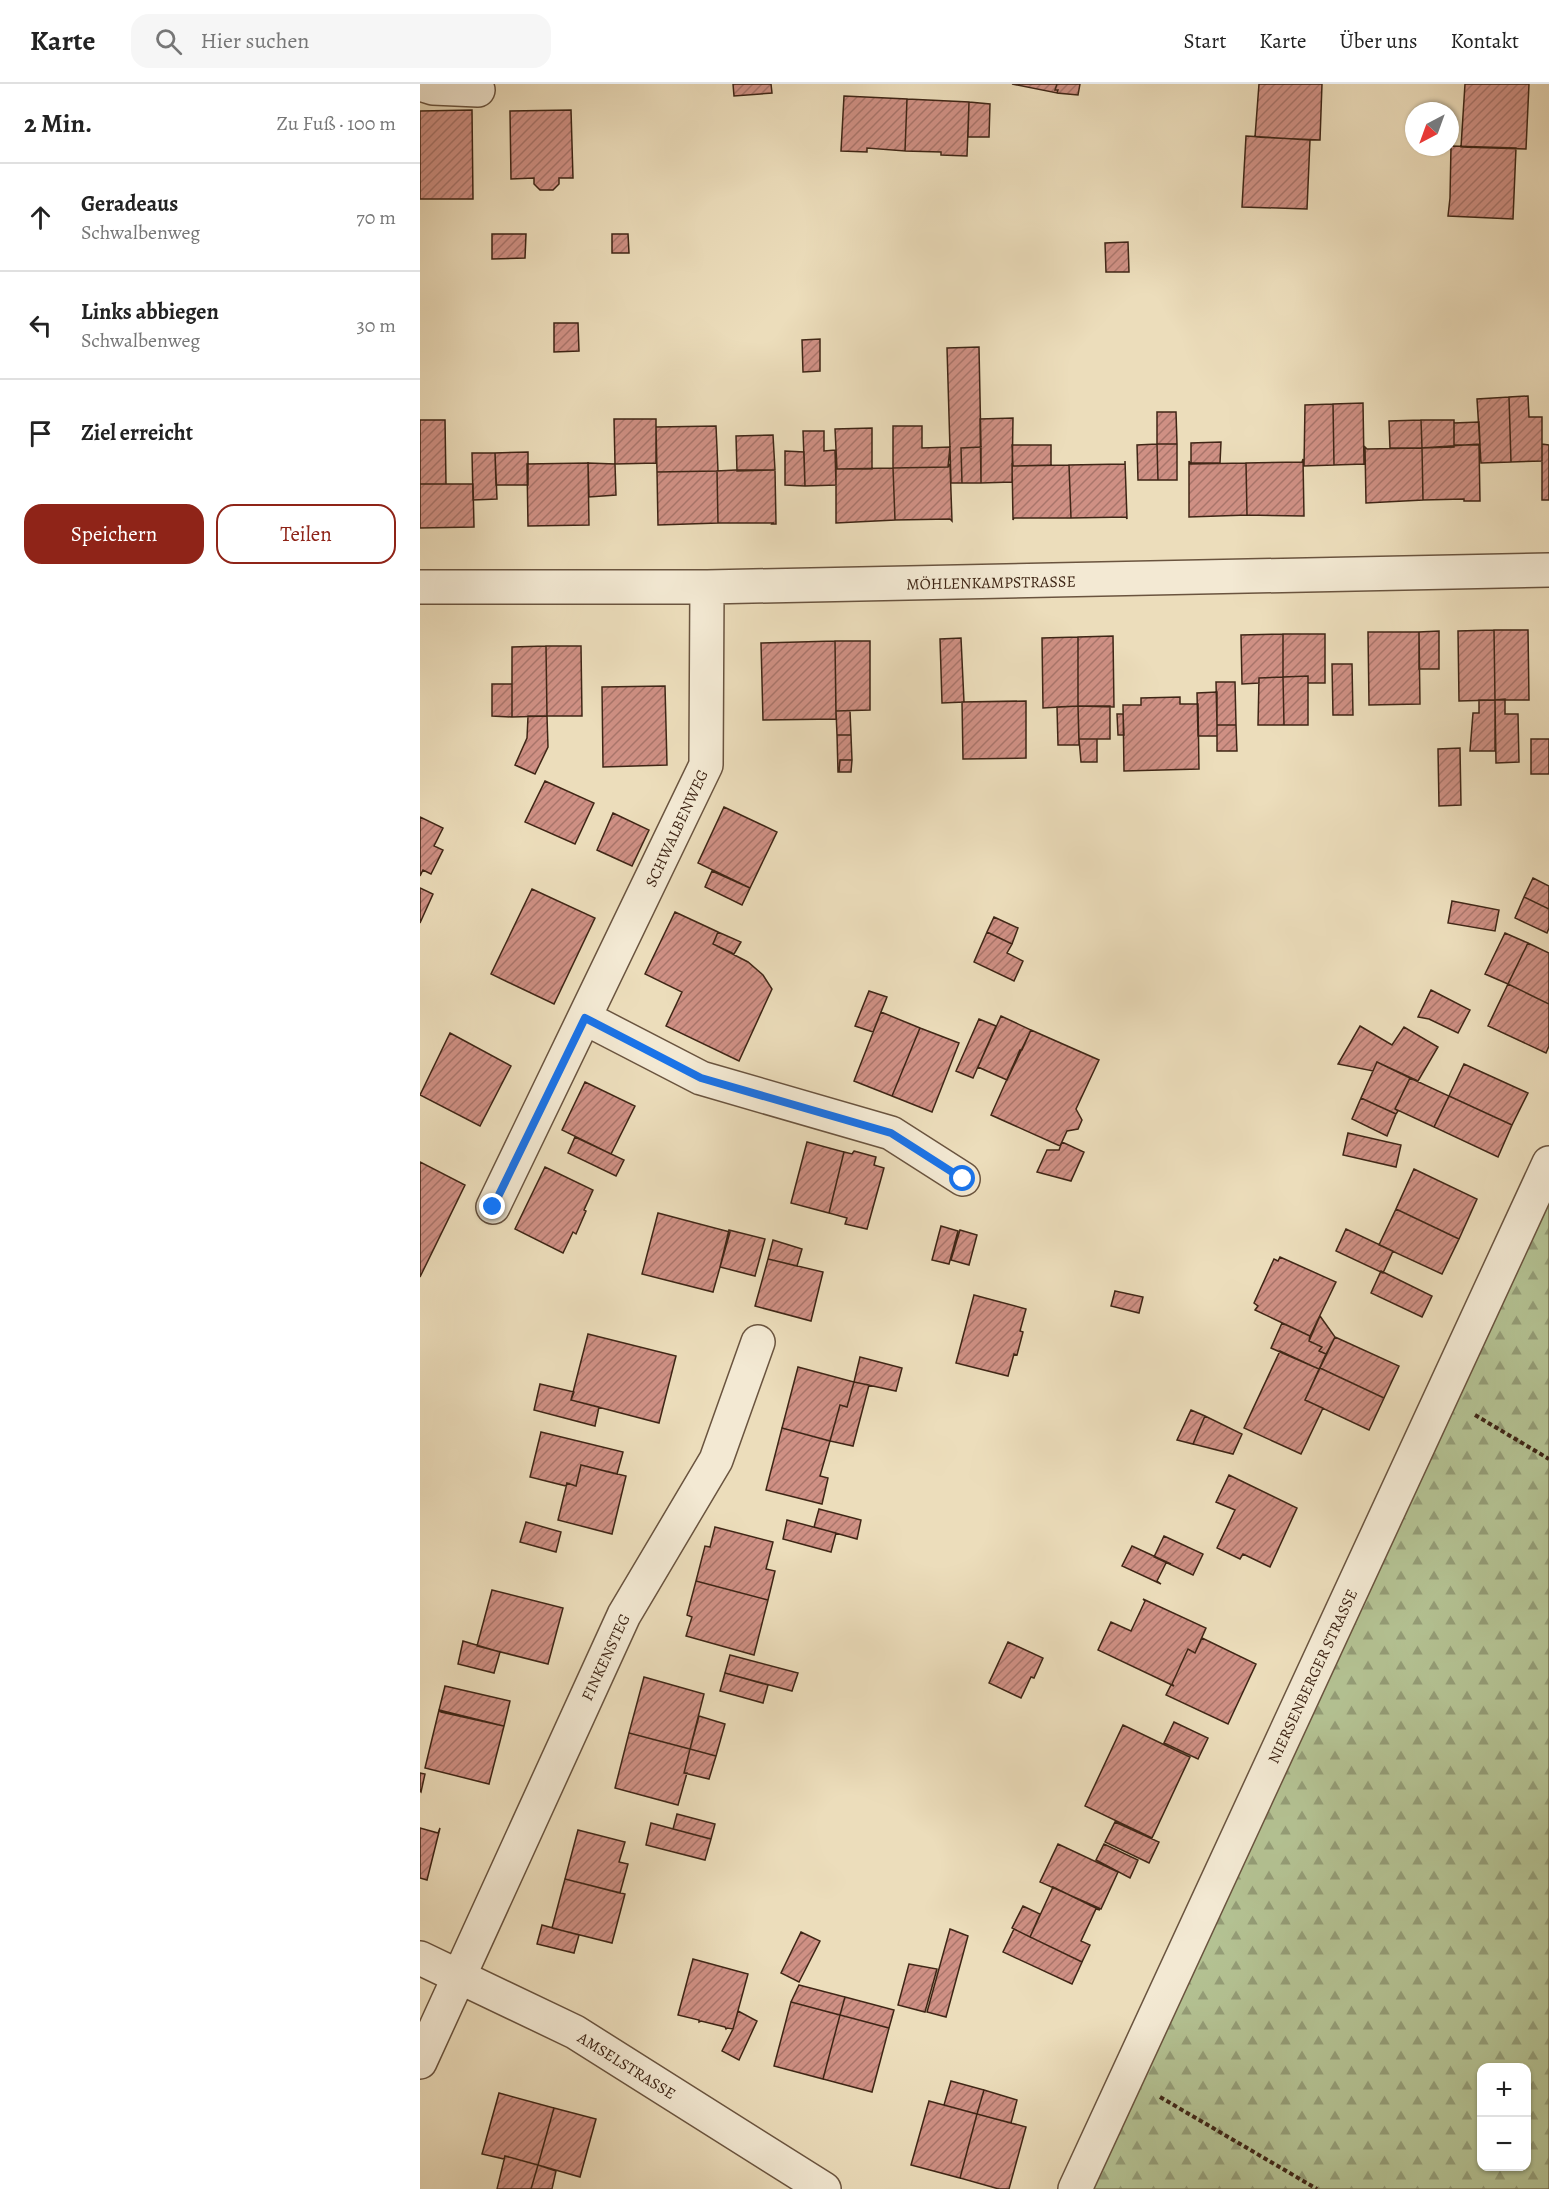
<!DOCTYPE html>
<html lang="de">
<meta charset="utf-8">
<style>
:root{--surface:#fff;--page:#f6f6f6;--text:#222;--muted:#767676;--line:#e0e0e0;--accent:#8f2418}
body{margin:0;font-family:Alegreya,serif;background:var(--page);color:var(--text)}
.controls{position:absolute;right:18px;bottom:18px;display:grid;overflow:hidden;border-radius:12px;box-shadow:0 2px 4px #0004}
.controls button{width:54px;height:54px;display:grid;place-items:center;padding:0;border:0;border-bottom:2px solid var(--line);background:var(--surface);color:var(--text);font:30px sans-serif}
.compass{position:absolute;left:985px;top:18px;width:54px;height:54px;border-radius:50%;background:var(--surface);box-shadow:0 2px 4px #0004;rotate:221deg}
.stop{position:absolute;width:18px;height:18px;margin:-14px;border:4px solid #1a73e8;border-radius:50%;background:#fff}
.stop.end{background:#1a73e8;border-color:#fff;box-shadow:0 2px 6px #0008}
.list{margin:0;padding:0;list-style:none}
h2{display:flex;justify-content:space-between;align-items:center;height:78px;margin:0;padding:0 24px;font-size:26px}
h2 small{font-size:20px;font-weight:400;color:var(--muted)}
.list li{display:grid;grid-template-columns:39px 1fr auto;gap:18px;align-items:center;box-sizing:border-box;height:108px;padding:0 24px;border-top:2px solid var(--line)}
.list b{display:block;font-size:22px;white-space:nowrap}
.list p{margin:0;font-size:20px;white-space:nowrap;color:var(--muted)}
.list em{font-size:20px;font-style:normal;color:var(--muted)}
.actions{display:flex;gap:12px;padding:18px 24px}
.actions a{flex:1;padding:14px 0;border:2px solid var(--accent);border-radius:18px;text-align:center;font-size:21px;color:var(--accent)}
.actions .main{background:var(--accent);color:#fff}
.icon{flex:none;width:33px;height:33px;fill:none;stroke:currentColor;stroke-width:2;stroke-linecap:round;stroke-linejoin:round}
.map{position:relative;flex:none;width:1129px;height:2105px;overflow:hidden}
header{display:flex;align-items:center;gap:36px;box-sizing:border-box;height:84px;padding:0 30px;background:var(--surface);border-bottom:2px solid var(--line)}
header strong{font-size:28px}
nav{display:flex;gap:33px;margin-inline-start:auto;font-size:21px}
.search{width:420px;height:54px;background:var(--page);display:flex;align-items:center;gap:15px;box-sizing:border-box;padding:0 21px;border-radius:18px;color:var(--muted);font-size:22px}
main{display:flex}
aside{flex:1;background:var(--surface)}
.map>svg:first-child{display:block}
</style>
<header>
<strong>Karte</strong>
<div class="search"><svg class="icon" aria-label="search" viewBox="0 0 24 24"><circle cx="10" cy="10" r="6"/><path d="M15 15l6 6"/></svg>Hier suchen</div>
<nav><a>Start</a><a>Karte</a><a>Über uns</a><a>Kontakt</a></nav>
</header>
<main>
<aside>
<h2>2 Min.<small>Zu Fuß · 100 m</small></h2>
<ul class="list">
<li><svg class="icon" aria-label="ahead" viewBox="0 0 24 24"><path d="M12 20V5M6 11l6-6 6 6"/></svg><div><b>Geradeaus</b><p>Schwalbenweg</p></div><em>70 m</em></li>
<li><svg class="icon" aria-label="left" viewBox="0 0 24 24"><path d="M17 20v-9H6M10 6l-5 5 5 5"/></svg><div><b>Links abbiegen</b><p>Schwalbenweg</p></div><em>30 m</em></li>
<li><svg class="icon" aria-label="arrive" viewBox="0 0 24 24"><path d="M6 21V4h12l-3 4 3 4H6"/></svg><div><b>Ziel erreicht</b></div></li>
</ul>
<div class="actions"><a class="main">Speichern</a><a>Teilen</a></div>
</aside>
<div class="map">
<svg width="1129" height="2105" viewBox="0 0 1129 2105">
<defs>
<pattern id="forest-firs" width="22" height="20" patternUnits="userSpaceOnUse" patternTransform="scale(1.5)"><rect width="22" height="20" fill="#b4c293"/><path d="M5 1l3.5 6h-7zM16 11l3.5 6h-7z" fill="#949d77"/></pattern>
<pattern id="building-hatch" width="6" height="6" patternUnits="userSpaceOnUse" patternTransform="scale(1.5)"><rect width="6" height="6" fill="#cf9084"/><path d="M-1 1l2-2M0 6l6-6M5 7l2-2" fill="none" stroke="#a9756b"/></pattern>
</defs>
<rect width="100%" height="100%" fill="#ecddbb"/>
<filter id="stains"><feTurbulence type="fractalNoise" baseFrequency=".00333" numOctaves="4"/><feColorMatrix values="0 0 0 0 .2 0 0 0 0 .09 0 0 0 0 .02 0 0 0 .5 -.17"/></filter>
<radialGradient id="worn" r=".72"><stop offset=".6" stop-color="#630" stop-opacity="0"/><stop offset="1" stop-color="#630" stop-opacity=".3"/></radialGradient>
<path fill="url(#forest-firs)" stroke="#7a7454" stroke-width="1.5" fill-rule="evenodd" d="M 1129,1106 L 1129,2105 L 655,2105 ZM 1062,1984 L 1106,1984 L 1106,2082 L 1062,2082 Z"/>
<path fill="url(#building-hatch)" stroke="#3f2616" stroke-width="1.5" d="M 313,0 L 351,0 L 352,9 L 314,12 Z
M 592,0 L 637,0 L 635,6 L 638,6 L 637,9 Z
M 637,0 L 660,0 L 658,11 L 637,9 L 638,6 L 635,6 Z
M 839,0 L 902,0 L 900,56 L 835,53 Z
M 1045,0 L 1109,0 L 1106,65 L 1041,63 Z
M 424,12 L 487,15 L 485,67 L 447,64 L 447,68 L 421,67 Z
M 487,15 L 549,18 L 547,72 L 521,71 L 521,68 L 485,67 Z
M 549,18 L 570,20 L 569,53 L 548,53 Z
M 52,26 L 53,115 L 0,115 L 0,27 Z
M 151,26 L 153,94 L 139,94 L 139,100 L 133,106 L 120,106 L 114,100 L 114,94 L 91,95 L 90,27 Z
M 826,52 L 890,56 L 887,125 L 822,123 Z
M 1031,62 L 1096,64 L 1093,135 L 1028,132 L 1030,114 Z
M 72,150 L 106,150 L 105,174 L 72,175 Z
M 192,150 L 208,150 L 209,169 L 192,169 Z
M 708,158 L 709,188 L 686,188 L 685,159 Z
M 134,239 L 158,239 L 159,267 L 134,268 Z
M 400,255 L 400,287 L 383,288 L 382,256 Z
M 559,263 L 561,363 L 541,364 L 542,399 L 531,399 L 527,264 Z
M 1108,312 L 1109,333 L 1122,333 L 1122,377 L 1091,378 L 1089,313 Z
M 1089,313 L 1091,378 L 1061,379 L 1057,315 Z
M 943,319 L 944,380 L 914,381 L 913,320 Z
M 913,320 L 914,381 L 884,382 L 885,321 Z
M 737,328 L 756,328 L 757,360 L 737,360 Z
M 593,334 L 592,398 L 561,399 L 560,335 Z
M 194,335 L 236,335 L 236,379 L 195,380 Z
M 0,336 L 25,336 L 26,400 L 0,400 Z
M 1001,336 L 1034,336 L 1034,363 L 1002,364 Z
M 1001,336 L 1002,364 L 970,364 L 969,337 Z
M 1059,338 L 1060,361 L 1034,361 L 1034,339 Z
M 296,342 L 298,387 L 237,388 L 236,343 Z
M 473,342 L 502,342 L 502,364 L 530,363 L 528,383 L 473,384 Z
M 452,344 L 452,385 L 417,385 L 415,345 Z
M 383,347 L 404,347 L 404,367 L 415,366 L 416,401 L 385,402 Z
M 353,351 L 355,386 L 317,387 L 316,352 Z
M 801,358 L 800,379 L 771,379 L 771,359 Z
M 737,360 L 757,360 L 757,396 L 738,396 Z
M 737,360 L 738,396 L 718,396 L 717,361 Z
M 1059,360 L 1060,417 L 1044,417 L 1044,415 L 1003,416 L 1002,364 Z
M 1122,360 L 1129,361 L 1129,416 L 1122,416 Z
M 592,361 L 631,361 L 631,381 L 593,382 Z
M 561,363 L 561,399 L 542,399 L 541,364 Z
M 945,363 L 947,365 L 1002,364 L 1003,416 L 946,419 Z
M 365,367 L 384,368 L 385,402 L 365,401 Z
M 108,368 L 108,401 L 76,401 L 75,369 Z
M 52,369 L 75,369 L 77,415 L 53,416 Z
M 883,375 L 884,432 L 827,431 L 826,379 L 882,378 Z
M 705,377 L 707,435 L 706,433 L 651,434 L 649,381 L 705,380 Z
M 769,377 L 770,380 L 826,379 L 827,431 L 769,433 Z
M 168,379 L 169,441 L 108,442 L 107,380 Z
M 168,379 L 195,380 L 196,411 L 169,413 Z
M 592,379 L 593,382 L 649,381 L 651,434 L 594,434 L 593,436 Z
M 530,380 L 532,437 L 530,435 L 475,436 L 473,384 L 528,383 Z
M 416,382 L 417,385 L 473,384 L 475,436 L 416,439 Z
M 316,386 L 355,386 L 356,440 L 352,440 L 353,439 L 298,439 L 297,387 Z
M 297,387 L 298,439 L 238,441 L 237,388 Z
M 0,400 L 53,400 L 54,443 L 0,444 Z
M 1074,546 L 1075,616 L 1039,617 L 1038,547 Z
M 1074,546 L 1108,546 L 1109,616 L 1075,616 Z
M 1019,547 L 1019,585 L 999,585 L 999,548 Z
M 948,548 L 999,548 L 1000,620 L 949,621 Z
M 863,550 L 905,550 L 905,599 L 888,599 L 888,592 L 863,593 Z
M 863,550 L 863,593 L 839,594 L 839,599 L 822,600 L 821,551 Z
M 693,552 L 694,623 L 658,622 L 658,553 Z
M 658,553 L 658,622 L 623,624 L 622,554 Z
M 541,554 L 544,618 L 522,619 L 520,555 Z
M 415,557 L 416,635 L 343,636 L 341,559 Z
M 415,557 L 450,557 L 450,626 L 416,627 Z
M 126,562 L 127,632 L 92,633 L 92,563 Z
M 126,562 L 161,562 L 162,632 L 127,632 Z
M 912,580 L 932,580 L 933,631 L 913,631 Z
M 888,592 L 888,641 L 864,641 L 863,593 Z
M 863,593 L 864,641 L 838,641 L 839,594 Z
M 796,598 L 815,598 L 816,641 L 797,641 Z
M 72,600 L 92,600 L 92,633 L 72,632 Z
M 245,602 L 247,681 L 183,683 L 182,603 Z
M 797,608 L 797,652 L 778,652 L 777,609 Z
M 760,613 L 760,620 L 778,620 L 779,685 L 704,687 L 703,621 L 721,621 L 721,614 Z
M 1085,615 L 1085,630 L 1098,630 L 1099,678 L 1076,679 L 1075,616 Z
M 1059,616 L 1075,616 L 1075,667 L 1050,667 L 1053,629 L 1059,629 Z
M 606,617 L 606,674 L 543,675 L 542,618 Z
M 658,622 L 659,661 L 638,661 L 637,623 Z
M 658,622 L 690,622 L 690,655 L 659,655 Z
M 416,627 L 430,627 L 431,651 L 417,651 Z
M 697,630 L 703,630 L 704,651 L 698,651 Z
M 108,632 L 127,632 L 128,663 L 115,690 L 95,681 L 107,654 Z
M 797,641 L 816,641 L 817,667 L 797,667 Z
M 417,651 L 431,651 L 432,676 L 420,676 L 419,688 L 418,688 Z
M 659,655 L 677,655 L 677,678 L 661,678 Z
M 1111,655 L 1129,655 L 1129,690 L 1111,690 Z
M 1040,664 L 1041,721 L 1019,722 L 1018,665 Z
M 420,676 L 432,676 L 431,688 L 419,688 Z
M 125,697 L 174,719 L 155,760 L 105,738 Z
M 304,723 L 357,748 L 330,804 L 278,779 Z
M 193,729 L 229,746 L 212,782 L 177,766 Z
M 0,733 L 23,744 L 14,762 L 23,766 L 11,790 L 3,786 L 0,792 Z
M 292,787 L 330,804 L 322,821 L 285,803 Z
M 1113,794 L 1129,802 L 1129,825 L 1104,813 Z
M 0,804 L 13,810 L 0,839 Z
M 112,805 L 175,834 L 134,920 L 71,890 Z
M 1104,813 L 1129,825 L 1129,844 L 1127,849 L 1095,834 Z
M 1032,817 L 1079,826 L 1075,847 L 1028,839 Z
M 255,828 L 298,848 L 293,860 L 328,878 L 343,891 L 352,905 L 319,977 L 246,942 L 262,908 L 225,890 Z
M 574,833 L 598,844 L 592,860 L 567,848 Z
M 298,848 L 321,858 L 314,870 L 293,860 Z
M 567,848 L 592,860 L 587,869 L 603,877 L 594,897 L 554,878 Z
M 1085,849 L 1108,859 L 1088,900 L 1065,890 Z
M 1108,859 L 1129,869 L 1129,920 L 1088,900 Z
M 1088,900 L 1129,920 L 1129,962 L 1126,969 L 1068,942 Z
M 1011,906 L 1050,926 L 1038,949 L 1009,935 L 998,933 Z
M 449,907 L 467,913 L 453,948 L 435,942 Z
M 461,928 L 500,944 L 472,1012 L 434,997 Z
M 581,932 L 611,946 L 587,996 L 558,983 Z
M 559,935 L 576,942 L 553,994 L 536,987 Z
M 940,942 L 972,961 L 984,943 L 1018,963 L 998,997 L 957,978 L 953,987 L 918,980 Z
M 500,944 L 539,959 L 512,1028 L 472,1012 Z
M 611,946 L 679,976 L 656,1025 L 662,1036 L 658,1045 L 647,1047 L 640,1062 L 571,1031 L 600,966 L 602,966 Z
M 30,949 L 91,982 L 60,1042 L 0,1011 Z
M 957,978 L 990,994 L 975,1025 L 978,1027 L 976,1030 L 941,1014 Z
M 1044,980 L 1108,1009 L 1092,1041 L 1029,1012 Z
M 990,994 L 1029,1012 L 1014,1043 L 975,1025 Z
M 165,998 L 215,1022 L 191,1070 L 142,1046 Z
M 1029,1012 L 1092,1041 L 1078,1073 L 1014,1043 Z
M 941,1014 L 976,1030 L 967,1052 L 932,1035 Z
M 928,1049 L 981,1061 L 976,1083 L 923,1071 Z
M 155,1053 L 204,1076 L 196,1092 L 148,1069 Z
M 387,1058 L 424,1068 L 409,1129 L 371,1119 Z
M 642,1058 L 664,1068 L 651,1097 L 617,1088 L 627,1066 L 639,1066 Z
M 434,1067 L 456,1073 L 454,1081 L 464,1084 L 447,1145 L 425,1140 L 427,1134 L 409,1129 L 424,1068 L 432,1070 Z
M 0,1078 L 45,1101 L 0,1193 Z
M 125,1083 L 173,1106 L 164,1126 L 166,1127 L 156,1150 L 153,1148 L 143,1169 L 95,1145 Z
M 994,1085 L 1057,1115 L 1039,1155 L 976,1125 Z
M 976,1125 L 1039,1155 L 1022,1190 L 959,1161 Z
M 238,1129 L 310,1148 L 293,1208 L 222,1190 Z
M 521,1142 L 538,1147 L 529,1180 L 512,1176 Z
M 926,1145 L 973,1167 L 963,1189 L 916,1167 Z
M 309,1146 L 345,1155 L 335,1192 L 300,1183 Z
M 540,1146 L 557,1151 L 549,1181 L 531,1176 Z
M 353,1156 L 382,1165 L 377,1182 L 348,1175 Z
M 860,1173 L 916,1198 L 890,1252 L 835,1226 L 838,1222 L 834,1219 L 854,1175 L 858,1177 Z
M 348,1175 L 403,1188 L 391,1237 L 335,1222 Z
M 961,1187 L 1012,1212 L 1002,1233 L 951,1209 Z
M 695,1207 L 723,1213 L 719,1229 L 691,1222 Z
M 554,1211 L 606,1225 L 600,1247 L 603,1248 L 597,1271 L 594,1270 L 588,1292 L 536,1279 Z
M 900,1232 L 915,1253 L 906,1270 L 899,1267 L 902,1263 L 889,1257 Z
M 862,1239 L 890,1252 L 889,1257 L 902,1263 L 899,1267 L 906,1270 L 899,1285 L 851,1264 Z
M 168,1250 L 256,1272 L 239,1339 L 151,1316 Z
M 915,1253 L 979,1282 L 964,1314 L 900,1284 Z
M 860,1267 L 899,1285 L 885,1316 L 903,1324 L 881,1370 L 824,1344 Z
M 440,1273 L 482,1284 L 476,1307 L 434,1298 Z
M 378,1283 L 434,1298 L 427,1323 L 420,1321 L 410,1357 L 362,1344 Z
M 900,1284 L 964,1314 L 949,1346 L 885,1316 Z
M 434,1298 L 449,1301 L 433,1362 L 410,1357 L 420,1321 L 427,1323 Z
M 120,1300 L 154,1308 L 151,1316 L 179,1323 L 175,1342 L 114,1326 Z
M 771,1326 L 785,1332 L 773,1360 L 757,1356 Z
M 785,1332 L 822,1350 L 813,1370 L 773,1360 Z
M 362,1344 L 410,1357 L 400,1392 L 408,1394 L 402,1420 L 346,1406 Z
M 121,1348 L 203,1368 L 197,1390 L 161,1381 L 156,1402 L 147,1399 L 146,1402 L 110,1393 Z
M 161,1381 L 206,1392 L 192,1450 L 138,1436 L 147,1399 L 156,1402 Z
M 809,1391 L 877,1424 L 850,1483 L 823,1470 L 820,1475 L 797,1464 L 815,1426 L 796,1418 Z
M 399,1425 L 441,1436 L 437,1455 L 394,1443 Z
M 367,1436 L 416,1449 L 411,1468 L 363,1455 Z
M 106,1438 L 141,1448 L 136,1468 L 100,1458 Z
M 295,1443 L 353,1458 L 346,1485 L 355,1487 L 348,1516 L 276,1497 L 285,1462 L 290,1463 Z
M 744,1452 L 783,1470 L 773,1491 L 734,1473 Z
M 712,1462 L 751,1480 L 746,1479 L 737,1497 L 741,1500 L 702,1482 Z
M 276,1497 L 348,1516 L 334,1571 L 266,1552 L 272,1533 L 267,1531 Z
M 72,1506 L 143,1524 L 128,1580 L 57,1562 Z
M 723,1515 L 786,1544 L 775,1569 L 768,1565 L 752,1600 L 754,1602 L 678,1566 L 691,1538 L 711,1547 L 725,1517 Z
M 782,1554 L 836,1580 L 808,1640 L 746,1611 L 751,1601 L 754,1602 L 752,1600 L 768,1565 L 775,1569 Z
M 43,1557 L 80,1568 L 74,1589 L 38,1580 Z
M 588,1558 L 623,1574 L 614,1594 L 611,1593 L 601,1614 L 569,1599 Z
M 310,1571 L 378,1589 L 372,1607 L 305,1589 Z
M 305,1589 L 348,1601 L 343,1619 L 300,1607 Z
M 224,1593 L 284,1610 L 270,1665 L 209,1649 Z
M 25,1602 L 90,1617 L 84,1642 L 21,1628 L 19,1626 Z
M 19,1626 L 84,1642 L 69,1700 L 5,1684 Z
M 279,1632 L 305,1640 L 296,1672 L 270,1665 Z
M 754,1638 L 788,1654 L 778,1675 L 744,1659 Z
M 703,1641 L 770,1673 L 732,1754 L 665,1722 Z
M 209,1649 L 270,1665 L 264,1689 L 267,1689 L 258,1721 L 195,1704 Z
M 270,1665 L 296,1672 L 289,1695 L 264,1689 Z
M 0,1689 L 5,1690 L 1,1708 L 0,1707 Z
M 257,1730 L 295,1740 L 291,1755 L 253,1745 Z
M 695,1738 L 739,1758 L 729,1779 L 685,1758 Z
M 231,1739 L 291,1755 L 285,1776 L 226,1761 Z
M 0,1744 L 18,1749 L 20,1744 L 7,1796 L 0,1794 Z
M 158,1746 L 205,1758 L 199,1778 L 208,1780 L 200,1809 L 145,1795 Z
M 638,1760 L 698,1788 L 681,1825 L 620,1798 Z
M 684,1760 L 718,1776 L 710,1794 L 676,1776 Z
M 145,1795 L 205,1810 L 192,1859 L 132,1844 Z
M 633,1803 L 680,1826 L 676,1825 L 661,1857 L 670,1861 L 662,1878 L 610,1853 Z
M 603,1822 L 620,1830 L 610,1853 L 592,1844 Z
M 122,1841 L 159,1851 L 154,1869 L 117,1860 Z
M 530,1845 L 548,1852 L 526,1933 L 507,1928 Z
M 594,1845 L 662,1878 L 652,1900 L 583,1868 Z
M 381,1848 L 400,1857 L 379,1898 L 361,1889 Z
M 273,1875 L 328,1890 L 313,1945 L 307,1944 L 306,1945 L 305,1943 L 281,1937 L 279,1938 L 279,1936 L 258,1931 Z
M 489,1880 L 517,1885 L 505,1928 L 478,1921 Z
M 379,1901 L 425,1913 L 420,1931 L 371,1918 Z
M 425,1913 L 474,1926 L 469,1944 L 420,1931 Z
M 371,1918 L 420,1931 L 403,1995 L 354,1982 Z
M 318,1927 L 337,1937 L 319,1976 L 302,1967 L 313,1945 Z
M 420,1931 L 469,1944 L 452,2008 L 403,1995 Z
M 531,1997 L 564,2006 L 557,2030 L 524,2021 Z
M 564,2006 L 597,2016 L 591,2039 L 557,2030 Z
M 79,2009 L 134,2024 L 118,2081 L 85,2072 L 84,2075 L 62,2070 Z
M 509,2017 L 557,2030 L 540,2094 L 491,2081 Z
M 134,2024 L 176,2035 L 160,2093 L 118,2081 Z
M 557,2030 L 606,2043 L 589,2105 L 579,2105 L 540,2094 Z
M 85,2072 L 118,2081 L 111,2105 L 77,2105 Z
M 118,2081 L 136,2087 L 132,2105 L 111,2105 Z"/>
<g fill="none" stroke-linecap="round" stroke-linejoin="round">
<defs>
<path id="minor" d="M 0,0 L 13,4 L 58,6
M 0,503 L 287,503 L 1129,486
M 165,934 L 281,994 L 471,1049 L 543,1095
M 73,1123 L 286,681 L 287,503
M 0,1874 L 155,1948 L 404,2105
M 0,1978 L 204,1531 L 296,1376 L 338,1258
M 655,2105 L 1129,1079"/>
</defs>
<use href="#minor" stroke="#6a543f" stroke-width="36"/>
<path stroke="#3f2616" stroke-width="4" stroke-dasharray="4.5 3" stroke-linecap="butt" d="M 1055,1331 L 1129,1375
M 740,2013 L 897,2105"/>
<use href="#minor" stroke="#f3e9d3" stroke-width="33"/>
</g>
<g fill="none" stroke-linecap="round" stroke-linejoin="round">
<path stroke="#1a73e8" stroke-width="8" d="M 73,1123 L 165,934 L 281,994 L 471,1049 L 543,1095"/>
</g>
<g text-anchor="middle" stroke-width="5" stroke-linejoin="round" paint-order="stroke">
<g font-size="16" fill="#3f2616" stroke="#f3e9d3">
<text transform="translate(571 498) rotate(-1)" y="6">MÖHLENKAMPSTRASSE</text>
<text transform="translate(256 744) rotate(-65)" y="6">SCHWALBENWEG</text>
<text transform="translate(185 1573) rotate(-65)" y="6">FINKENSTEG</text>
<text transform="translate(892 1592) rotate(-65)" y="6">NIERSENBERGER STRASSE</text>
<text transform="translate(207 1981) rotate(32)" y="6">AMSELSTRASSE</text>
</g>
</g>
<rect width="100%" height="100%" filter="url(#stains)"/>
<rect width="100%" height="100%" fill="url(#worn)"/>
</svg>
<div class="controls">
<button>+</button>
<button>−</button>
</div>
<svg class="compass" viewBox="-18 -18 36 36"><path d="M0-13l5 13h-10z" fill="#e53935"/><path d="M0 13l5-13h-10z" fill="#767676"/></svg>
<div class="stop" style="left:543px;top:1095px"></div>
<div class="stop end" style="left:73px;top:1123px"></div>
</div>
</main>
